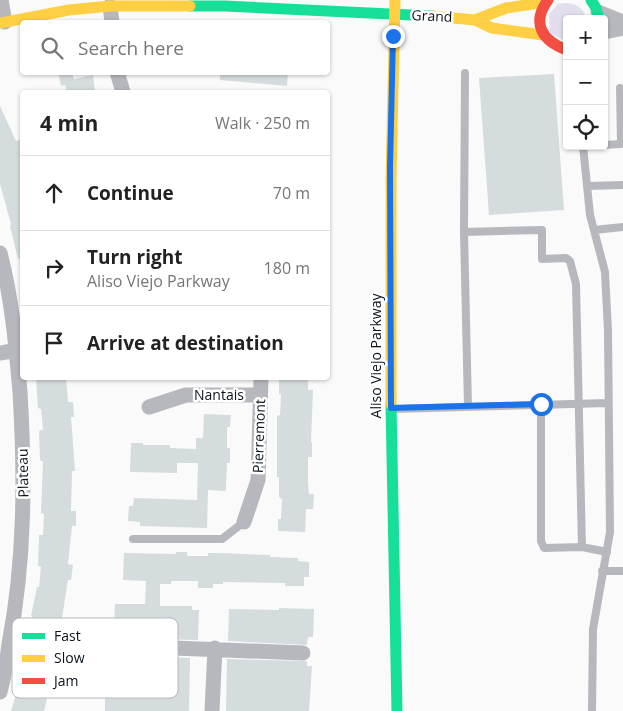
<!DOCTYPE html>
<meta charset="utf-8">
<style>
:root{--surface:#fff;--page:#f2f2f2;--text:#222;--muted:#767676;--line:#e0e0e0}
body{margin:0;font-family:"Open Sans",sans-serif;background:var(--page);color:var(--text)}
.controls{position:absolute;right:15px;top:15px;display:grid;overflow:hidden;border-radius:5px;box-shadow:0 1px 4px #0004}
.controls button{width:45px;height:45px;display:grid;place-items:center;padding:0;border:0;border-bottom:1px solid var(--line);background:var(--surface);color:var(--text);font:25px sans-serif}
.stop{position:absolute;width:15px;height:15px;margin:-11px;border:4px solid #1a73e8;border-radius:50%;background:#fff}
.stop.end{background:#1a73e8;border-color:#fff;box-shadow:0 1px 5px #0008}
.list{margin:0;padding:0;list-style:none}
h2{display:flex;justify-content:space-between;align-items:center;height:65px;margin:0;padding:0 20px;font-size:21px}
h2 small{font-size:16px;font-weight:400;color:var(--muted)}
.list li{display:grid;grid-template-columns:32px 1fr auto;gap:15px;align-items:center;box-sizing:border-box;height:75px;padding:0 20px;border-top:1px solid var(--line)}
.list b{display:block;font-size:19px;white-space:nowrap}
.list p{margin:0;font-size:16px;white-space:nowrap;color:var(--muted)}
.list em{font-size:16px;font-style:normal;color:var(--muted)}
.icon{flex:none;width:28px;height:28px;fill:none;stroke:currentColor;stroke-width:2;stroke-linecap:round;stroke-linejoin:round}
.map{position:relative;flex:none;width:623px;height:711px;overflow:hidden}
.search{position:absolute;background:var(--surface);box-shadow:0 1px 4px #0004;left:20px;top:20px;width:310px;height:55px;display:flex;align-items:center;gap:12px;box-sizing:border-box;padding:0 18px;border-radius:5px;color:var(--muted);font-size:19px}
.panel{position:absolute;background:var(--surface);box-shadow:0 1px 4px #0004;left:20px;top:90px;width:310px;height:290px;border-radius:5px}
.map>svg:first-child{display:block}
</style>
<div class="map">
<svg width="623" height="711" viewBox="0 0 623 711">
<rect width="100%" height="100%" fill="#fafafa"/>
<path fill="#e2deee" d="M 565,3 C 576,3 584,8 586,19 L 567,19 L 567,42 L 550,33 L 549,14 L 558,4 Z"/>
<path fill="#d5dcde" d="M 58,72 L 72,72 L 74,79 L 93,75 L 95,91 L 67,92 L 65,85 L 61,86 Z
M 220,72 L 288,72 L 287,86 L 220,80 Z
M 554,74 L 564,210 L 489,215 L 479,78 Z
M 0,106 L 16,141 L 22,139 L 22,258 L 18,259 L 10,226 L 11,224 L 0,184 Z
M 36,378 L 66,378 L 68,402 L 73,402 L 74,417 L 71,417 L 75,471 L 72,471 L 71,511 L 76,511 L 76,526 L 72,526 L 68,564 L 73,565 L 71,580 L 68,580 L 62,618 L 67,619 L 64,634 L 57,632 L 52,660 L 55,661 L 52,671 L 58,672 L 54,686 L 50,686 L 44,711 L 11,711 L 17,691 L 20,690 L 25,669 L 23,668 L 27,650 L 28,638 L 31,639 L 35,619 L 31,616 L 37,587 L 39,587 L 41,567 L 38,566 L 39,535 L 43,535 L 44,514 L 41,513 L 43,462 L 40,460 L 39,432 L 40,430 L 43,430 L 41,409 L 38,408 Z
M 279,379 L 308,379 L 308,390 L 313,390 L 311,442 L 312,442 L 312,457 L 308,457 L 308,483 L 309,494 L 314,494 L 313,509 L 306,509 L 305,532 L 278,531 L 278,519 L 281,519 L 282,499 L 279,497 L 279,477 L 277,477 L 277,416 L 280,415 L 281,394 L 279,394 Z
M 204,414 L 231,415 L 230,427 L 227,427 L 227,448 L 230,448 L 230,463 L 227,463 L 226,489 L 225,491 L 208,490 L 207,528 L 140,526 L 140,522 L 128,521 L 129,506 L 133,506 L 134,498 L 197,500 L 198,463 L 177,463 L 177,473 L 130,472 L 131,445 L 131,443 L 143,443 L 143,445 L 170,445 L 170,448 L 196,449 L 196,438 L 203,438 Z
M 177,552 L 187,552 L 187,556 L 208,556 L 208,553 L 218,553 L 270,555 L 270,557 L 298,558 L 298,561 L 309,562 L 309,577 L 304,577 L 304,586 L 285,586 L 285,583 L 223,582 L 223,584 L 213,584 L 213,588 L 198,588 L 198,581 L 171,581 L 171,584 L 160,584 L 160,606 L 192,606 L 192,610 L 199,610 L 198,640 L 119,638 L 119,631 L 115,631 L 114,627 L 115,604 L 145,604 L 146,581 L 123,580 L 124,553 L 175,554 Z
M 279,608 L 314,609 L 313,637 L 308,637 L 307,645 L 228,641 L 229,609 L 279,610 Z
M 111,652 L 116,652 L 123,655 L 190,658 L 189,711 L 105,711 L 105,660 L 111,660 Z
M 227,659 L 307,661 L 307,666 L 312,666 L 309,711 L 226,711 Z"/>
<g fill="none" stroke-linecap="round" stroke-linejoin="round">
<path stroke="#b6b8be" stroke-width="8" d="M 604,145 L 621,144 L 620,88 L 623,89
M 583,146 L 590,215 L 605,272 L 608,331 L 610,532 L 593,629 L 592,711
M 588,186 L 623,185
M 594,230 L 623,227
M 464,232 L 465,73
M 541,404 L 541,541 L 544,548 L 582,547
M 468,407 L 464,232 L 542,230 L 542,259 L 566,258 L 570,261 L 576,284 L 582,547 L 607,552
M 393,409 L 608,403
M 133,539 L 222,539 L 244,522
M 602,571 L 623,571"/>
<path stroke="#b6b8be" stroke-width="15" d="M 1,0 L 5,22
M 110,6 L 112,22
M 598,12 L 623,22
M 604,32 L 623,28
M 117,72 L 123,92
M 0,253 C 12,298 16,346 20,392 C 25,476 25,561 9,644 C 7,660 4,677 0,692
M 0,353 L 17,350
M 149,407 L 186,395 L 260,395
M 244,522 L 258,480 L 261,378
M 123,646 L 303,653
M 212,711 L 215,648"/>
<path stroke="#16e098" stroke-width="11" d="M 591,0 L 596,8 L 599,19
M 190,6 L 225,6 L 432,16
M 391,404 L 397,711"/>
<path stroke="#ffcf43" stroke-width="11" d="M 432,16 L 475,20 L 492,28 L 543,35
M 475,20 L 506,8 L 546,2
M 0,23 L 69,10 L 110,6 L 190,6
M 391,404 L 391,178 L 395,0"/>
<path stroke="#f24e42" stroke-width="11" d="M 548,0 C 531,23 542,41 567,50"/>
</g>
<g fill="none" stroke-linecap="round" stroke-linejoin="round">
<path stroke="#1a73e8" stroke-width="6" d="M 393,36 L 390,167 L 391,408 L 541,404"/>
</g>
<g text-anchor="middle" stroke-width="5" stroke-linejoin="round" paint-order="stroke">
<g font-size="14" fill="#0a131c" stroke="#fff">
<text transform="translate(432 16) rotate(3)" y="5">Grand</text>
<text transform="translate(376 356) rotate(-90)" y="5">Aliso Viejo Parkway</text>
<text x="219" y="400">Nantais</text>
<text transform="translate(259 436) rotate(-88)" y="5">Pierremont</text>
<text transform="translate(23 473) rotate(-91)" y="5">Plateau</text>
</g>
</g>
<rect x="12" y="618" width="166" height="80" rx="8" fill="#fff" stroke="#b6b8bb" stroke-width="1"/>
<rect x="22" y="633" width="23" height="6" fill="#16e098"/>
<rect x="22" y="655" width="23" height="7" fill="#ffcf43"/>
<rect x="22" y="678" width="23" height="6" fill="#f24e42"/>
<g font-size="14" fill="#0a131c">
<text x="54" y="641">Fast</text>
<text x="54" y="663">Slow</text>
<text x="54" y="686">Jam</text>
</g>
</svg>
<div class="controls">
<button>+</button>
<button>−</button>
<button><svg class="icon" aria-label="locate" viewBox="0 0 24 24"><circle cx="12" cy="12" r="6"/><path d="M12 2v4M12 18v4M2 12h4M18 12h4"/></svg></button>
</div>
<div class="stop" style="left:541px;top:404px"></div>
<div class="stop end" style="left:393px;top:36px"></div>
<div class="search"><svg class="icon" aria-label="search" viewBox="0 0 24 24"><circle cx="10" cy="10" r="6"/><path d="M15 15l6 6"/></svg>Search here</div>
<section class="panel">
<h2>4 min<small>Walk · 250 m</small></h2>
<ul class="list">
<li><svg class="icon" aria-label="ahead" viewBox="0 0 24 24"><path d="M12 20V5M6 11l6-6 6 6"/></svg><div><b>Continue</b></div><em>70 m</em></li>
<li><svg class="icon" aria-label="right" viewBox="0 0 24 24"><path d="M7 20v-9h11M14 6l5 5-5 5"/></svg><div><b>Turn right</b><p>Aliso Viejo Parkway</p></div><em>180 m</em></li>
<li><svg class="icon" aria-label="arrive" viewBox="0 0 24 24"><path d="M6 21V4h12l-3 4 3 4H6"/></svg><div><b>Arrive at destination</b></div></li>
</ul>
</section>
</div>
